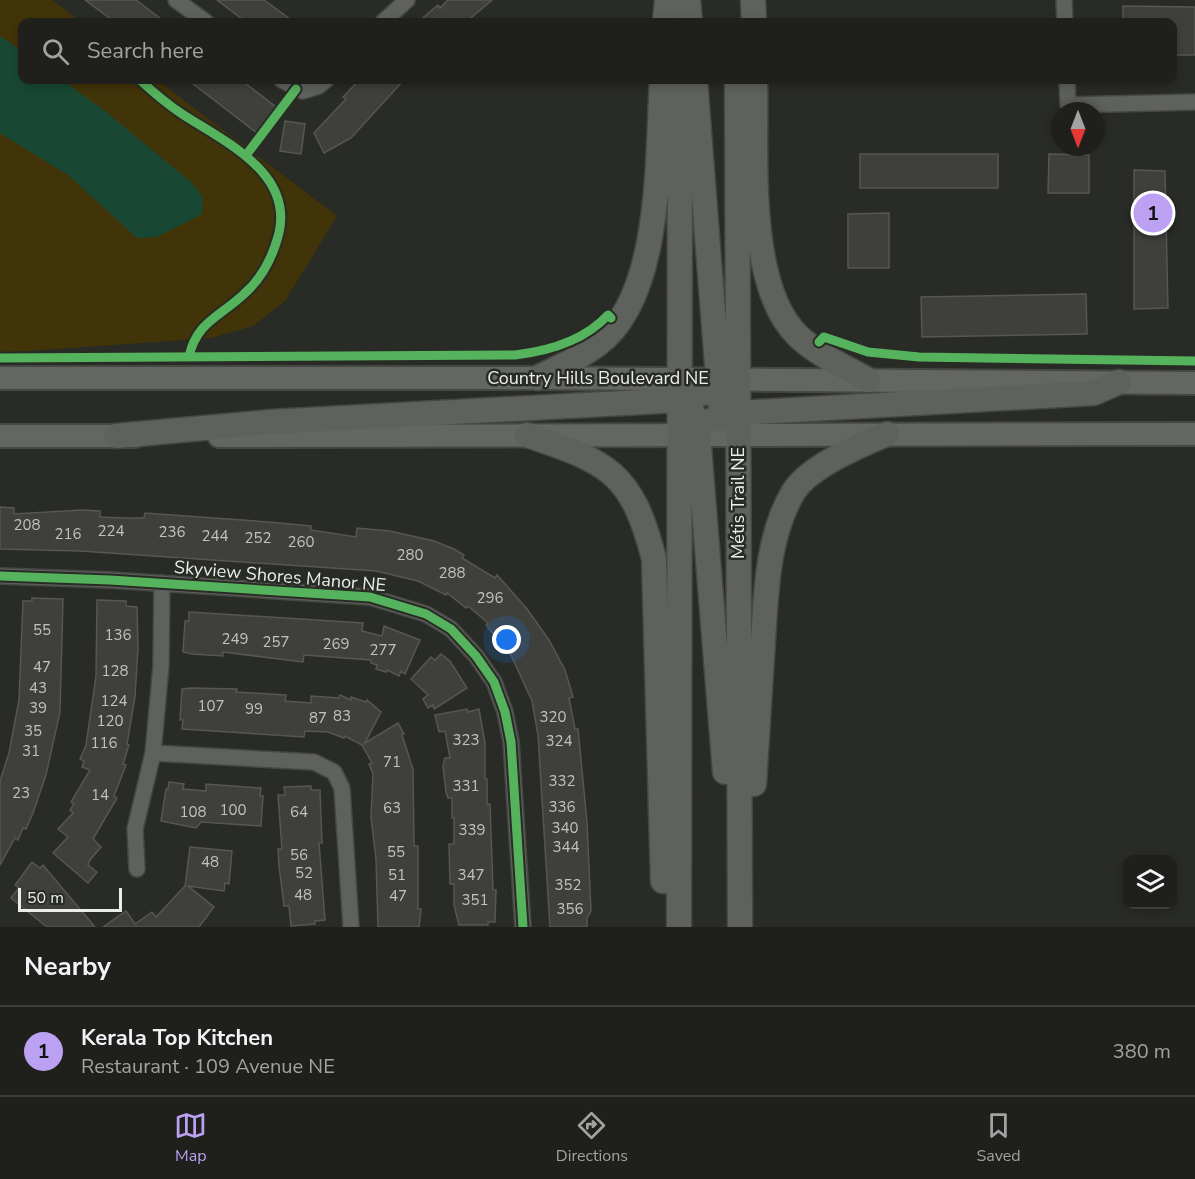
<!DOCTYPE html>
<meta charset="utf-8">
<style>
:root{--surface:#1f201c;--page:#2c2d29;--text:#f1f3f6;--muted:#a1a3a3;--line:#3c3e3b;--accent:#bca0f2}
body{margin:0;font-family:"Nunito Sans",sans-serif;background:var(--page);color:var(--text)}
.controls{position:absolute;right:18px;bottom:18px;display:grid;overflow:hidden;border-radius:12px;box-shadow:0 3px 9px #0003}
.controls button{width:54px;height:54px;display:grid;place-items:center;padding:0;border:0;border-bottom:2px solid var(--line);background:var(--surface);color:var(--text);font:30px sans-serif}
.compass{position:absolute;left:1051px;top:102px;width:54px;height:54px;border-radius:50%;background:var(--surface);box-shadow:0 3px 9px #0003;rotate:180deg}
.scale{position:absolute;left:18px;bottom:15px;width:104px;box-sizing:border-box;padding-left:6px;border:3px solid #ebede8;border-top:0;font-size:16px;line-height:21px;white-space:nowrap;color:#ebede8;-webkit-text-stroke:4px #292c25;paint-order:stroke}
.you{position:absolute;left:507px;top:640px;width:21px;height:21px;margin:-15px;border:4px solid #fff;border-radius:50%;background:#1a73e8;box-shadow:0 0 0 9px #1a73e833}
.badge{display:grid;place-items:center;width:39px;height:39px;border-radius:50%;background:var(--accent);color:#111;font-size:20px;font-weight:700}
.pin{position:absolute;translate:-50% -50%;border:3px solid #fff;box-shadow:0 2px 6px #0006}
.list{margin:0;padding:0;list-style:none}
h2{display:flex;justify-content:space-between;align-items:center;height:78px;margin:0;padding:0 24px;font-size:26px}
h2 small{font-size:20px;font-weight:400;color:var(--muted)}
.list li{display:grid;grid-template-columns:39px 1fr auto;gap:18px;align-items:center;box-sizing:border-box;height:90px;padding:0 24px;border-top:2px solid var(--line)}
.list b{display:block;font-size:22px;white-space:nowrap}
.list p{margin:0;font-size:20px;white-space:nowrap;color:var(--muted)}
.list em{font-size:20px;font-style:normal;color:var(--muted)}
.icon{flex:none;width:33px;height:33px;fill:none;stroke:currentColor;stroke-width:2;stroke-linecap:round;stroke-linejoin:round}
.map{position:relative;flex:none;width:1195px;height:927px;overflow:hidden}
.search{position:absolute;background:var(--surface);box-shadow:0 3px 9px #0003;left:18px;right:18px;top:18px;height:66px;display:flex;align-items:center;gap:15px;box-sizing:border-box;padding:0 21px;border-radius:12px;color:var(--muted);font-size:22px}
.sheet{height:168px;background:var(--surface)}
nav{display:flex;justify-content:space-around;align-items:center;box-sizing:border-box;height:84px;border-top:2px solid var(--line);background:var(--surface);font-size:16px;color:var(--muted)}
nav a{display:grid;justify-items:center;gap:3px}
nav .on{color:var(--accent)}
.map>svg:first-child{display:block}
</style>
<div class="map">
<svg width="1195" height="927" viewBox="0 0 1195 927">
<rect width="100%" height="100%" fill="#292b26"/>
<path fill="#423409" d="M 0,0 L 52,0 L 82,22 L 22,22 L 22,80 L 157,80 L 337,216 L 285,301 L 253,326 L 211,338 L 0,353 Z"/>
<path fill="#184834" d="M 0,36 L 22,51 L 22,80 L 62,80 L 105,111 L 192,183 L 203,198 L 202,214 L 157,237 L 137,238 L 68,175 L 0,133 Z"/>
<path fill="#3f403c" stroke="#565653" stroke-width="1.5" d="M 85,0 L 136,0 L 165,22 L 115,22 Z
M 217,0 L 264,0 L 294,22 L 246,22 Z
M 448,0 L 492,0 L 466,22 L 418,22 L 438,5 L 440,8 Z
M 1123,6 L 1195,7 L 1195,55 L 1173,55 L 1173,22 L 1123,22 Z
M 188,80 L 241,80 L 276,107 L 257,133 Z
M 359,80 L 404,80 L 351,138 L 324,153 L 314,133 L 346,99 L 343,97 Z
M 285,121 L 305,124 L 301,154 L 280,151 Z
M 860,154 L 998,154 L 998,188 L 860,188 Z
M 1049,154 L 1089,155 L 1089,193 L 1048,193 Z
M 1134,170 L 1165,171 L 1168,308 L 1134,309 Z
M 889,213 L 889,268 L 848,268 L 848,214 Z
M 1086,294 L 1087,334 L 922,337 L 921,297 Z
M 0,507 L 14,508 L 14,514 L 82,510 L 100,511 L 100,517 L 123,518 L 144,518 L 145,513 L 268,522 L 311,526 L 311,530 L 356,537 L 357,528 L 390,531 L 434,541 L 454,549 L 464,555 L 462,558 L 495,578 L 497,575 L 527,609 L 549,640 L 565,670 L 573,697 L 569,698 L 575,729 L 578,729 L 587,822 L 591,911 L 587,918 L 587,927 L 550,927 L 538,735 L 532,701 L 511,655 L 486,625 L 488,623 L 468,606 L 466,608 L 447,593 L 446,595 L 418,581 L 376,571 L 80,551 L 0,549 Z
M 32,598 L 63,599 L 60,712 L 46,775 L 33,813 L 26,829 L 23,828 L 18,840 L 15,838 L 0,865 L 0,781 L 9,753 L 19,700 L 23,601 L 32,601 Z
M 97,600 L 126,601 L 126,606 L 137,607 L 138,648 L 135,697 L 127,744 L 129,745 L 123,764 L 126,765 L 114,796 L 117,798 L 93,839 L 101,847 L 90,860 L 88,865 L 97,872 L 88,883 L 53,853 L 68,837 L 58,829 L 73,813 L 70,810 L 74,804 L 71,802 L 90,770 L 82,767 L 84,761 L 80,759 L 86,745 L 96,676 Z
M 189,612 L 363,623 L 362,631 L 382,636 L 384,626 L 420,640 L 405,674 L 401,671 L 399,676 L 387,670 L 386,672 L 376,669 L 377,665 L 371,663 L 371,660 L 304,655 L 303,662 L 223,652 L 223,656 L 192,654 L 183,652 L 185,621 L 189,621 Z
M 441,654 L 450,661 L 467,688 L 434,709 L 433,705 L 428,708 L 423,699 L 428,695 L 411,679 L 431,657 L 435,660 Z
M 190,688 L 237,689 L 236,692 L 286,695 L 285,701 L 311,703 L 311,696 L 339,698 L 340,695 L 351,700 L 351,697 L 366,702 L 367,700 L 381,712 L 365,743 L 398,723 L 404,734 L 402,735 L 413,769 L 414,846 L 418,846 L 418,909 L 421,909 L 419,927 L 378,927 L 376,859 L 371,817 L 373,774 L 369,764 L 372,763 L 362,745 L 345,736 L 344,738 L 328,732 L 305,731 L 304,737 L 182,729 L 183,720 L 180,720 L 182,689 Z
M 467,709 L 468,712 L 479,709 L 485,743 L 485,779 L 487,779 L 487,804 L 490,804 L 493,890 L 496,890 L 495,922 L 488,922 L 488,925 L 459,925 L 454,905 L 454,884 L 450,884 L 449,844 L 454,844 L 454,818 L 452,818 L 452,798 L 448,798 L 446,792 L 443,766 L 445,758 L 450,758 L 445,731 L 439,732 L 435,715 Z
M 169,782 L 184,784 L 183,789 L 206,791 L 206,784 L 261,788 L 260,796 L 263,796 L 261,826 L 201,822 L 196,828 L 161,821 L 166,789 L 168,789 Z
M 311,786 L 311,790 L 320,790 L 322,843 L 319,843 L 325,920 L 315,921 L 315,924 L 291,926 L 289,906 L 284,906 L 279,866 L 278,849 L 282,849 L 278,795 L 285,795 L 284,787 Z
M 190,847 L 232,851 L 229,884 L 225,883 L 224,891 L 188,886 L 214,907 L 199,927 L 103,927 L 126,911 L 135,924 L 152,912 L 156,917 L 185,886 Z
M 32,862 L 40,868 L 43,865 L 95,927 L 47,927 L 11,898 L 19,888 L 15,885 Z"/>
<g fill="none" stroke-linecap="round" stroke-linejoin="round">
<defs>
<path id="minor" d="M 176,0 L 206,22
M 1064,0 L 1065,22
M 383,22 L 407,0
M 282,80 L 303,91 L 319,86 L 326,80
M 1067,80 L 1068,105 L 1195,102
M 0,576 L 110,580 L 370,597 L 426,614 L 451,629 L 476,656 L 494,682 L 505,712 L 511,742 L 523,927
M 162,583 L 161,666 L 153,753 L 314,762 L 334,772 L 342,788 L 351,927
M 137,869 L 135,829 L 153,753"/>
<path id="secondary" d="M 0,378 L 537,378 L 1195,383
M 0,436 L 135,436
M 219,436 L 1195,434"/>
<path id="primary" d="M 688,0 L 690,22
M 753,0 L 754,22
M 665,22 L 667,0
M 695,80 L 720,403
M 737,80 L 740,927
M 755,80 C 757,150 745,285 798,336 C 818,355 845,367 868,380
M 537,378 C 558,368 579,358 598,344 C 663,296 657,154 662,80
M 687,393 L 698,434 L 725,772
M 684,432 L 697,424 L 738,413 L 1094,393 L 1119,382
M 527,435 C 608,462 632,472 654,559 L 663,881
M 116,436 L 270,422 L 679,400 L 718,389 L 738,379
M 754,784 C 757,741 759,699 762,656 C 766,603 765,538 794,491 C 810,466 860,445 887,434
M 679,927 L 680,80"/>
</defs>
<use href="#minor" stroke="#454743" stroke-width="18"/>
<use href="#secondary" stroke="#454743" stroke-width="26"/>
<use href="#primary" stroke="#454743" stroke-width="27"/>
<use href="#minor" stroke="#5f615e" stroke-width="15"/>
<use href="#secondary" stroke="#646662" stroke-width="22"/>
<use href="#primary" stroke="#5f625c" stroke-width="24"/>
<defs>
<path id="cycleway" d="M 140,80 C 153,92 167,104 182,114 C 227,143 298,175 277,240 C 271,260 260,280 244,294 C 221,316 196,322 189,357
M 247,154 L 296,89
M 819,342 L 824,337 L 868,352 L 919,357 L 1195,361
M 0,358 L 515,355 C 549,351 584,341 608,315 L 611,318
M 0,576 L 110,580 L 370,597 L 426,614 L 451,629 L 476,656 L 494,682 L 505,712 L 511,742 L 523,927"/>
</defs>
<use href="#cycleway" stroke="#292c25" stroke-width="13"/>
<use href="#cycleway" stroke="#56b35d" stroke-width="9"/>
</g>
<g text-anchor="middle" stroke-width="5" stroke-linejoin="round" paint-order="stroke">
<g font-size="15" fill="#c0c2bd">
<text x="27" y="530">208</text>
<text x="111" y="536">224</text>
<text x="172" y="537">236</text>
<text x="68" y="539">216</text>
<text x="215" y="541">244</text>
<text x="258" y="543">252</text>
<text x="301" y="547">260</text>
<text x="410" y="560">280</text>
<text x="452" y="578">288</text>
<text x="490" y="603">296</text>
<text x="42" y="635">55</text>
<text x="118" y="640">136</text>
<text x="235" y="644">249</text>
<text x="276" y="647">257</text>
<text x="336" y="649">269</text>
<text x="383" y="655">277</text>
<text x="42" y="672">47</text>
<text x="115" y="676">128</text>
<text x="38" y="693">43</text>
<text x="114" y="706">124</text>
<text x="211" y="711">107</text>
<text x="38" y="713">39</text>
<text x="254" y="714">99</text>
<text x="342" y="721">83</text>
<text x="553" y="722">320</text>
<text x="318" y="723">87</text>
<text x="110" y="726">120</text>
<text x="33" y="736">35</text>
<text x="466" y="745">323</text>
<text x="559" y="746">324</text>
<text x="104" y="748">116</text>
<text x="31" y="756">31</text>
<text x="392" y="767">71</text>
<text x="562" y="786">332</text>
<text x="466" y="791">331</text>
<text x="21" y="798">23</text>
<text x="100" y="800">14</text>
<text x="562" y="812">336</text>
<text x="392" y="813">63</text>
<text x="233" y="815">100</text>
<text x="193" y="817">108</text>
<text x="299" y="817">64</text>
<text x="565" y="833">340</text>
<text x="472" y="835">339</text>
<text x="566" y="852">344</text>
<text x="396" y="857">55</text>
<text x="299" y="860">56</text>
<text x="210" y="867">48</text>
<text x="304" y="878">52</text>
<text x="397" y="880">51</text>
<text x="471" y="880">347</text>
<text x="568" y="890">352</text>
<text x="303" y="900">48</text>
<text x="398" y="901">47</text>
<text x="475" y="905">351</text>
<text x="570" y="914">356</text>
</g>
<g font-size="18" fill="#ebede8" stroke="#292c25">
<text x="598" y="384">Country Hills Boulevard NE</text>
<text transform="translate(738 503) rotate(-90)" y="6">Métis Trail NE</text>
<text transform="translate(280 576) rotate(5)" y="6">Skyview Shores Manor NE</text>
</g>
</g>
</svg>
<div class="controls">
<button><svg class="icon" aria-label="layers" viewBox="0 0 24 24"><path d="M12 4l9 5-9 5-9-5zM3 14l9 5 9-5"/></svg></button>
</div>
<svg class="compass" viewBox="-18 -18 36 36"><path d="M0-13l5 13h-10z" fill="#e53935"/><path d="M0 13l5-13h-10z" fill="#a1a3a3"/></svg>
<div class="scale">50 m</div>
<div class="you"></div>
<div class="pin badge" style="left:1153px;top:213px">1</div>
<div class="search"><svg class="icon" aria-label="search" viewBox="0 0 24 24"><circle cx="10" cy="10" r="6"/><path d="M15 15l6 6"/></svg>Search here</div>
</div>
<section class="sheet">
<h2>Nearby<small></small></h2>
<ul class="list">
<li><span class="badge">1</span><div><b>Kerala Top Kitchen</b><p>Restaurant · 109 Avenue NE</p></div><em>380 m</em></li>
</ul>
</section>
<nav>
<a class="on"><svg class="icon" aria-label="map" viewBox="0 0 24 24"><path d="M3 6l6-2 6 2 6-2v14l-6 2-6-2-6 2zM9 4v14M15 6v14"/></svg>Map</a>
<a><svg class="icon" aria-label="directions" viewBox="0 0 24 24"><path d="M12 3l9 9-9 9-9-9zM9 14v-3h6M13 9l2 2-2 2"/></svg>Directions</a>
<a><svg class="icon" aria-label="saved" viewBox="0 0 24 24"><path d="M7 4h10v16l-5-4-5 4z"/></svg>Saved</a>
</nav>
